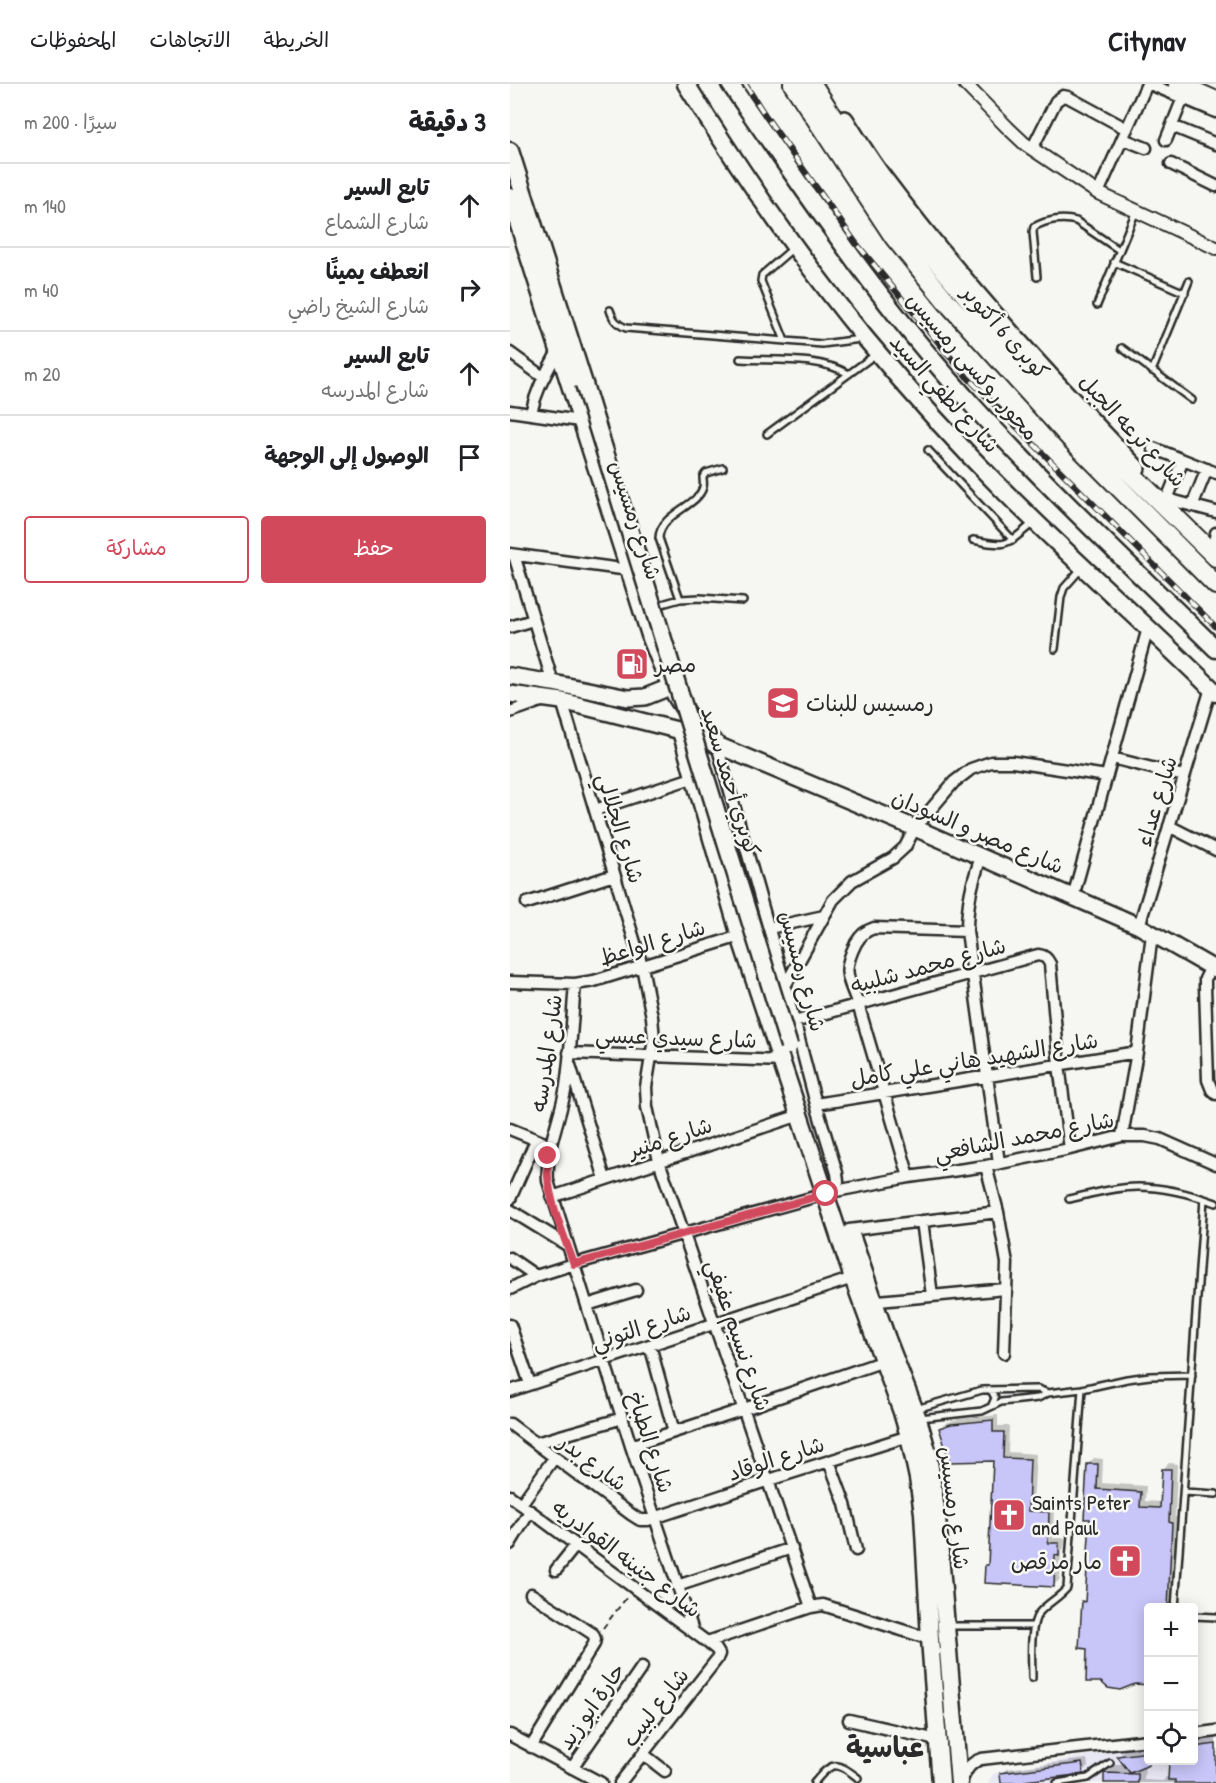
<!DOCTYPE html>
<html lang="ar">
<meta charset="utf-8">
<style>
:root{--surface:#fff;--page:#f2f2f2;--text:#202124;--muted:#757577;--line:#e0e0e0;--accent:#d1495b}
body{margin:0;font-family:"Patrick Hand","Playpen Sans Arabic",sans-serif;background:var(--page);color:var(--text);direction:rtl}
.controls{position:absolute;right:18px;bottom:18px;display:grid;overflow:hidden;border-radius:6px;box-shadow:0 3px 15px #0003}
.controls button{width:54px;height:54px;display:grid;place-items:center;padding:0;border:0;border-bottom:2px solid var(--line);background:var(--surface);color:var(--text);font:30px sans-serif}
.stop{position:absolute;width:18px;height:18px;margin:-14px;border:4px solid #d1495b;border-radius:50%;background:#fff}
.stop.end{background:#d1495b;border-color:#fff;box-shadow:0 2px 6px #0008}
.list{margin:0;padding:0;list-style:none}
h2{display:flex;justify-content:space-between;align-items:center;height:78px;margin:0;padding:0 24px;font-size:26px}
h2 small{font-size:20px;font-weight:400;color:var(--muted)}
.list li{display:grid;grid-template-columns:39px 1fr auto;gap:18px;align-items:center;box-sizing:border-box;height:84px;padding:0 24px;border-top:2px solid var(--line)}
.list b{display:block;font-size:22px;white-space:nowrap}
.list p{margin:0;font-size:20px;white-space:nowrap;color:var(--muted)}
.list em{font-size:20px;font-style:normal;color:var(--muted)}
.actions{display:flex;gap:12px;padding:18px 24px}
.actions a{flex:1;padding:14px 0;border:2px solid var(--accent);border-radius:6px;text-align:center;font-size:21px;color:var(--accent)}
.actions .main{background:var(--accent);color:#fff}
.icon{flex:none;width:33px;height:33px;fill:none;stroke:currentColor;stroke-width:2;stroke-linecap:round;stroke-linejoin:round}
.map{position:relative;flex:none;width:706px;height:1699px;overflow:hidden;direction:ltr}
header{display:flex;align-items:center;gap:36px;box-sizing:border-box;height:84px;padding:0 30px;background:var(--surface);border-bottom:2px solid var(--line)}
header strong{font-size:28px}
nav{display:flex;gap:33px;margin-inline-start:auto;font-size:21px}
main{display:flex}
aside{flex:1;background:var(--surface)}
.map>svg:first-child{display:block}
</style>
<header>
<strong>Citynav</strong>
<nav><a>الخريطة</a><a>الاتجاهات</a><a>المحفوظات</a></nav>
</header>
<main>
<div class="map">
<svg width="706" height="1699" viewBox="0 0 706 1699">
<rect width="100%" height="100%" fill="#f6f6f2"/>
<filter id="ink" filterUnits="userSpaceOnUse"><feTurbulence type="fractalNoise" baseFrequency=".0167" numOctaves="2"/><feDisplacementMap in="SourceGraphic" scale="12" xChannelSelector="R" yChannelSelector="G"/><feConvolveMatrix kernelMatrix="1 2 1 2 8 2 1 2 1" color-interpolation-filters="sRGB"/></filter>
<g filter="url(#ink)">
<path fill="#e8e7f4" d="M 706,1652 L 706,1699 L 478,1699 L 483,1690 L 492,1687 L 638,1661 L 638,1676 L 684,1676 L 684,1654 Z"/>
<path fill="#0003" d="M 488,1331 L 488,1342 L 499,1342 L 498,1368 L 526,1370 L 523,1422 L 544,1423 L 543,1454 L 555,1454 L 554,1464 L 551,1468 L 550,1495 L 544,1501 L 477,1482 L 479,1479 L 485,1376 L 430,1345 L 436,1339 L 448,1335 Z
M 584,1374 L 593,1375 L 592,1399 L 636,1402 L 635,1417 L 651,1418 L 653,1385 L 659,1379 L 667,1380 L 665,1433 L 667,1433 L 663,1524 L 638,1524 L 579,1564 L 573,1518 L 577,1514 L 582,1434 L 578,1380 Z
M 706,1652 L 706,1699 L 599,1699 L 596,1690 L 606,1680 L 616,1680 L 609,1672 L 619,1662 L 638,1660 L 638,1676 L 645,1676 L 635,1681 L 634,1696 L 653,1697 L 656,1693 L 660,1693 L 660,1676 L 684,1676 L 684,1655 Z
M 577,1675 L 578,1683 L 573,1688 L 517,1695 L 514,1698 L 493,1699 L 492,1690 L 497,1685 Z"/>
<path fill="#c8c5f8" stroke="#2b2b2b" stroke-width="1.5" d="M 483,1336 L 483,1348 L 494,1348 L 493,1374 L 520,1375 L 518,1427 L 539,1428 L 538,1459 L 549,1459 L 549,1472 L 545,1471 L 544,1503 L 474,1499 L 475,1481 L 478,1481 L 483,1377 L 440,1378 L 429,1344 L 441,1340 Z
M 577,1380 L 588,1380 L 587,1405 L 631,1408 L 630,1423 L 650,1424 L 652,1385 L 661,1385 L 659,1438 L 662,1439 L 658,1524 L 639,1524 L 639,1601 L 625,1600 L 610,1606 L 598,1604 L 591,1598 L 576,1598 L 577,1565 L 569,1564 L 572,1517 L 575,1518 L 580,1435 L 574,1435 Z
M 706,1660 L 706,1699 L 665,1699 L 665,1696 L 658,1696 L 659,1677 L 684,1677 L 684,1663 Z
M 639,1668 L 639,1681 L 620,1689 L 607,1672 Z
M 572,1679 L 574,1690 L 515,1697 L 515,1699 L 491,1699 L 490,1689 Z
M 594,1689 L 628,1690 L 628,1699 L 594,1699 Z"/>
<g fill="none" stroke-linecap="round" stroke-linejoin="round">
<defs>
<path id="service" d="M 604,178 L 675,209
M 527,193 L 523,148 L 524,143 C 536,136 552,133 566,137 L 609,166
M 587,221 L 626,127
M 100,226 C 103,236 107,240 116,244 L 300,259 L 312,260 L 351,255
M 275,257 L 251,197 L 252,191 L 282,165
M 612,264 L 682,316
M 230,275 C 266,277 307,272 339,290
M 642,287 L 679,197
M 257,350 L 366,270
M 418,366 L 503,456
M 463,456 C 498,463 495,462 522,440
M 170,515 L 149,454 C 150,429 188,423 193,403 C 194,400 193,397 193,393 L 196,389 L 213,384
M 145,522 L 170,515 L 190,514 L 233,517
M 545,565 L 551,513 L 554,504 L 570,486
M 559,1115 C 581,1110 605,1103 628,1103 C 655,1103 681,1110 706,1119
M 479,1306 L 482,1308 L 485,1314 L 482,1321
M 406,1325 L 472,1306 L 528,1305 L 538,1309
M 410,1334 L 472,1327 L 491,1318 L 528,1314 L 538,1309 L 572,1305 L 617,1295 L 640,1292 L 682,1291
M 674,1408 L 706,1410
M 665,1524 L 694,1115
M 684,1532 L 706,1533
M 440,1542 L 523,1542
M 522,1594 C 522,1578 519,1541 529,1529 C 537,1519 549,1514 557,1504 L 572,1305
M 304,1699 C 322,1677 326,1677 348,1694
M 547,1699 L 578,1694 L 600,1679"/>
<path id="minor" d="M 640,0 L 706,28
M 662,42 L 706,60
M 613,55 L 636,64
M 656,56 L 673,14
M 522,65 L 546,17 L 553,12 L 558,13 L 617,45
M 661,80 L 706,102
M 588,109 L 637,0
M 0,269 L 33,293
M 0,327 L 70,337
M 21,329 C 27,303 37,288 49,265
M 643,364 L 706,389
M 673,376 L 657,415 L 706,428
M 682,422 L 697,385
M 703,463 L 706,449
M 0,470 L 119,486
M 4,471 L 43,599
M 0,543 L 23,536
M 52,617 L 132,882 L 142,933 L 144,955 L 136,1003 L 137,1023 L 149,1077 L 301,1523
M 0,628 L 34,616
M 207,661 L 275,902 L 306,1020 L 327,1089 L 328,1097 L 326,1107
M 602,674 L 674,692
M 85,726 L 185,693
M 659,742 L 706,766
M 471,773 C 462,799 457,819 457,847 L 489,1079
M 563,813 L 638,544
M 17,819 L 104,791
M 629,842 L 701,604
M 259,844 L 314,832
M 701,883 L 695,895 L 695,902 L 698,996 L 702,1006 L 706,1010
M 0,898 L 65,900 L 84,897 L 230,852
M 65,900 C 62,934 61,968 56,1002 C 51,1034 35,1064 38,1097 L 121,1362 L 183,1547
M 275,902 L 323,816 L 342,797 L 383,774 L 395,763 L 405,744 L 444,698 L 461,685 L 481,678 L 503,678 L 597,692
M 284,938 L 528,871 C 535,872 537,874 540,880 L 549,981 L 560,1065
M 59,969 L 272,977
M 60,981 L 95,1095
M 306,1020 L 627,968
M 0,1045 L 32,1058
M 612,1052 L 627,968 L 642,850
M 476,1082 L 488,1128 L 497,1179 L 494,1269
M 399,1093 L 348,920 C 337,892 332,887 346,859 C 351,851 355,847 364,844 L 457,847
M 42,1113 L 290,1031
M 0,1115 L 26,1056
M 0,1126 L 57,1161
M 412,1137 L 422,1211
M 339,1146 L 488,1128
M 0,1174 L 26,1192
M 0,1205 L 26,1192 L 64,1180 L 326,1107 L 399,1093 L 476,1082 L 560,1065 L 612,1052 L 635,1052 L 650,1055 L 706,1080
M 358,1218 L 495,1205
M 77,1221 L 126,1206
M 0,1241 L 20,1300
M 140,1261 L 164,1348
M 0,1307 L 343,1194
M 0,1340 L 122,1431 L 130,1436 L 138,1436 L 259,1396 L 399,1352
M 26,1359 L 113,1334
M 121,1362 L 234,1325 L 374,1277
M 319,1377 L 335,1420 L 346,1466
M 0,1412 L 197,1558 L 206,1565 L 209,1570 L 207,1575 L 110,1699
M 11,1420 L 44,1374
M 0,1460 L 20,1427
M 46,1486 L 66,1461
M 167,1502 L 282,1464
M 21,1510 L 83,1550 L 85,1555 L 84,1560 L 21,1663
M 197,1558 L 301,1523 L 313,1521 L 420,1555
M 339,1636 L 427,1656
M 684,1650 L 706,1647
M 0,1651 L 91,1699
M 133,1670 L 155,1687
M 62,1684 L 132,1583
M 451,1698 C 456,1687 459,1679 471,1675 L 638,1656"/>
<path id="tertiary" d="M 455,0 L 498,44 L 515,60 L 588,109 L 706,164"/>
<path id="secondary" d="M 335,35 C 349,57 362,79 378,99 C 454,200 540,293 627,384
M 0,592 L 43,599 L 118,614 L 135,613 L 160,603
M 0,610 L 52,617 L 171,647 L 207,661 L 405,744 L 629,842 L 706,886"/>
<path id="primary" d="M 176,0 C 231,88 290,175 356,255 C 400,308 447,360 496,409 C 564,477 637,541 706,609
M 220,0 C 297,111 374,225 466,325 C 542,408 625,486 706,565
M 0,67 L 74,300
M 0,113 L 141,554 C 160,603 167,625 207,661
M 171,647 L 230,852 L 343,1194 L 392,1328 L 399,1352 L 408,1394 L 413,1429 L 420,1555 L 431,1699
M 342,1154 L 377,1255 L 408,1335 L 418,1370 L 427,1434 L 449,1699"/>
<path id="motorway" d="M 283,0 L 384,153 L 437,218 L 560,354 L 706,501
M 302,0 L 339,58 L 395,139 L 479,239 L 559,329 L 706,473
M 668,0 L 706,17"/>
</defs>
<use href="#service" stroke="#2b2b2b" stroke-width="10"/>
<use href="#minor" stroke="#2b2b2b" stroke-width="15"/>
<use href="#tertiary" stroke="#2b2b2b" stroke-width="16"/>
<use href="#secondary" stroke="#2b2b2b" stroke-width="20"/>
<use href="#primary" stroke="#2b2b2b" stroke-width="21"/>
<use href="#motorway" stroke="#2b2b2b" stroke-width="22"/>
<path stroke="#2b2b2b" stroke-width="2" stroke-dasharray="6 4.5" stroke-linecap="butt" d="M 93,1544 L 117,1513"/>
<use href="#service" stroke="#f6f6f2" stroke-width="5"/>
<use href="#minor" stroke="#f6f6f2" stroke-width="10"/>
<use href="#tertiary" stroke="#f6f6f2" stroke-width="12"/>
<use href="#secondary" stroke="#f6f6f2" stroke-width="15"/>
<use href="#primary" stroke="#f6f6f2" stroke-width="16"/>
<use href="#motorway" stroke="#f6f6f2" stroke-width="18"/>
<defs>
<path id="rail" d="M 235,0 L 257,34 L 346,159 L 457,293 L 706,543"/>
</defs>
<use href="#rail" stroke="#2b2b2b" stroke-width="6"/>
<use href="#rail" stroke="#f6f6f2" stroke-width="4" stroke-dasharray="11" stroke-linecap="butt"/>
<defs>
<path id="primary-bridge" d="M 74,300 L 279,962"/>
</defs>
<use href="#primary-bridge" stroke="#2b2b2b" stroke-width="21" stroke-linecap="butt"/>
<use href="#primary-bridge" stroke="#f6f6f2" stroke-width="16"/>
</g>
</g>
<g fill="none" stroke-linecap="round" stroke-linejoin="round" filter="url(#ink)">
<path stroke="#d1495b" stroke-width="8" d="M 38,1072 C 34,1108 52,1146 64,1180 L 316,1110"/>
</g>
<defs>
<symbol id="fuel-square" viewBox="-11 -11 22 22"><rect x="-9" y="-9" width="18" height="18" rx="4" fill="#d1495b" stroke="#f6f6f2"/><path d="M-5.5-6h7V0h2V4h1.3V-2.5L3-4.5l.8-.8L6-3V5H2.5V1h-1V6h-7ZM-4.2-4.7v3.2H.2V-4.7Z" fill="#fff"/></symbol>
<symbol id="school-square" viewBox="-11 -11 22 22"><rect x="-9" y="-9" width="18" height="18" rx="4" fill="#d1495b" stroke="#f6f6f2"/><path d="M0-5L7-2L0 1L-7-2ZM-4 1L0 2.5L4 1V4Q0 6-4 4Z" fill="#fff"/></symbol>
<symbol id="church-square" viewBox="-11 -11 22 22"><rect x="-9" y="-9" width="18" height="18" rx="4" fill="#d1495b" stroke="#f6f6f2"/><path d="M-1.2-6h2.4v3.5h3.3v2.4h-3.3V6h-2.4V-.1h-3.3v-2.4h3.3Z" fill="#fff"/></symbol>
</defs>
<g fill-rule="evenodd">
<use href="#fuel-square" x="103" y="561" width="38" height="38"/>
<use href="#school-square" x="254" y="600" width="38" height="38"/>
<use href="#church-square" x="480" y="1412" width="38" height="38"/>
<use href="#church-square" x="596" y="1458" width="38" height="38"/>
</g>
<g text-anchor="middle" stroke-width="5" stroke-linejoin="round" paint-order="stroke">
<g font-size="22" fill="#2b2b2b" stroke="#f6f6f2">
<text transform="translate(496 248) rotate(48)" y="8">كوبرى 6 أكتوبر</text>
<text transform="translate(463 282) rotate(49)" y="8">محور روكسى رمسيس</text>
<text transform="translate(435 309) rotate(48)" y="8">شارع لطفي السيد</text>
<text transform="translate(623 346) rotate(47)" y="8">شارع ترعه الجبل</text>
<text transform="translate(126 436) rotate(72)" y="8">شارع رمسيس</text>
<text transform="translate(221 697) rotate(73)" y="8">كوبري أحمد سعيد</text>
<text transform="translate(646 717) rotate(-73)" y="8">شارع عداء</text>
<text transform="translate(111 744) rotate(73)" y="8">شارع الجلالي</text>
<text transform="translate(468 747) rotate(23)" y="8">شارع مصر و السودان</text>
<text transform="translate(142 858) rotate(-17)" y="8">شارع الواعظ</text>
<text transform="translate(418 881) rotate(-15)" y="8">شارع محمد شلبيه</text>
<text transform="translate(293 887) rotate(75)" y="8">شارع رمسيس</text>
<text transform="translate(166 953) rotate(2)" y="8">شارع سيدي عيسي</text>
<text transform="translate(36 969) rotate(-82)" y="8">شارع المدرسه</text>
<text transform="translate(464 975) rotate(-9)" y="8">شارع الشهيد هاني علي كامل</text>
<text transform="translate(514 1052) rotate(-11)" y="8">شارع محمد الشافعي</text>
<text transform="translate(160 1053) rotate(-18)" y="8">شارع منير</text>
<text transform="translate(131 1243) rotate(-18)" y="8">شارع التوني</text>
<text transform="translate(229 1251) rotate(71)" y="8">شارع نسيم عفيفي</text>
<text transform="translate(141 1358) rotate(72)" y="8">شارع الطباخ</text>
<text transform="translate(266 1374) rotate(-18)" y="8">شارع الوقاد</text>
<text transform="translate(83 1378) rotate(37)" y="8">شارع بدر</text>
<text transform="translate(445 1424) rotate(83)" y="8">شارع رمسيس</text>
<text transform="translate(117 1474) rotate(37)" y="8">شارع جنينه القوادريه</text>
<text transform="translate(81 1622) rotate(-55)" y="8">حارة ابو زيد</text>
<text transform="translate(145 1623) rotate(-52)" y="8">شارع لبيب</text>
</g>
<g font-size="22" fill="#2b2b2b" stroke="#f6f6f2" text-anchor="start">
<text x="145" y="588">مصر</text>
<text x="296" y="627">رمسيس للبنات</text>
<text x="522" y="1426">Saints Peter<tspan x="522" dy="25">and Paul</tspan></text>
<text x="592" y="1485" text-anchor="end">مار مرقص</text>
</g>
<g font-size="28" font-weight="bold" fill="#2b2b2b" stroke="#f6f6f2">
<text x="375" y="1673">عباسية</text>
</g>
</g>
</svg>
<div class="controls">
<button>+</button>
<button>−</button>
<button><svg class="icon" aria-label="locate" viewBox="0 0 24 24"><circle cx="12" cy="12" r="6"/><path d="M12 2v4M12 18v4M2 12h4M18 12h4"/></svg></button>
</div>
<div class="stop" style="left:316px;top:1110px"></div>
<div class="stop end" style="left:38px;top:1072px"></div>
</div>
<aside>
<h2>3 دقيقة<small>سيرًا · 200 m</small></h2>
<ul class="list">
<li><svg class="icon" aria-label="ahead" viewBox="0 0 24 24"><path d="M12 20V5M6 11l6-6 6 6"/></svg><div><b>تابع السير</b><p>شارع الشماع</p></div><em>140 m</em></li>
<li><svg class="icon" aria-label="right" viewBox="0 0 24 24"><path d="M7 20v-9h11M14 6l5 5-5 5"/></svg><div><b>انعطف يمينًا</b><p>شارع الشيخ راضي</p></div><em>40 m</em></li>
<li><svg class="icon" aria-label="ahead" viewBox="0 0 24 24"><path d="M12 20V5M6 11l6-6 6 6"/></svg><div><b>تابع السير</b><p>شارع المدرسه</p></div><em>20 m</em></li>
<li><svg class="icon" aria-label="arrive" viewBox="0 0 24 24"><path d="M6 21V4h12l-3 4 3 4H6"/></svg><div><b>الوصول إلى الوجهة</b></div></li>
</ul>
<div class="actions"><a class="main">حفظ</a><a>مشاركة</a></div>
</aside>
</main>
